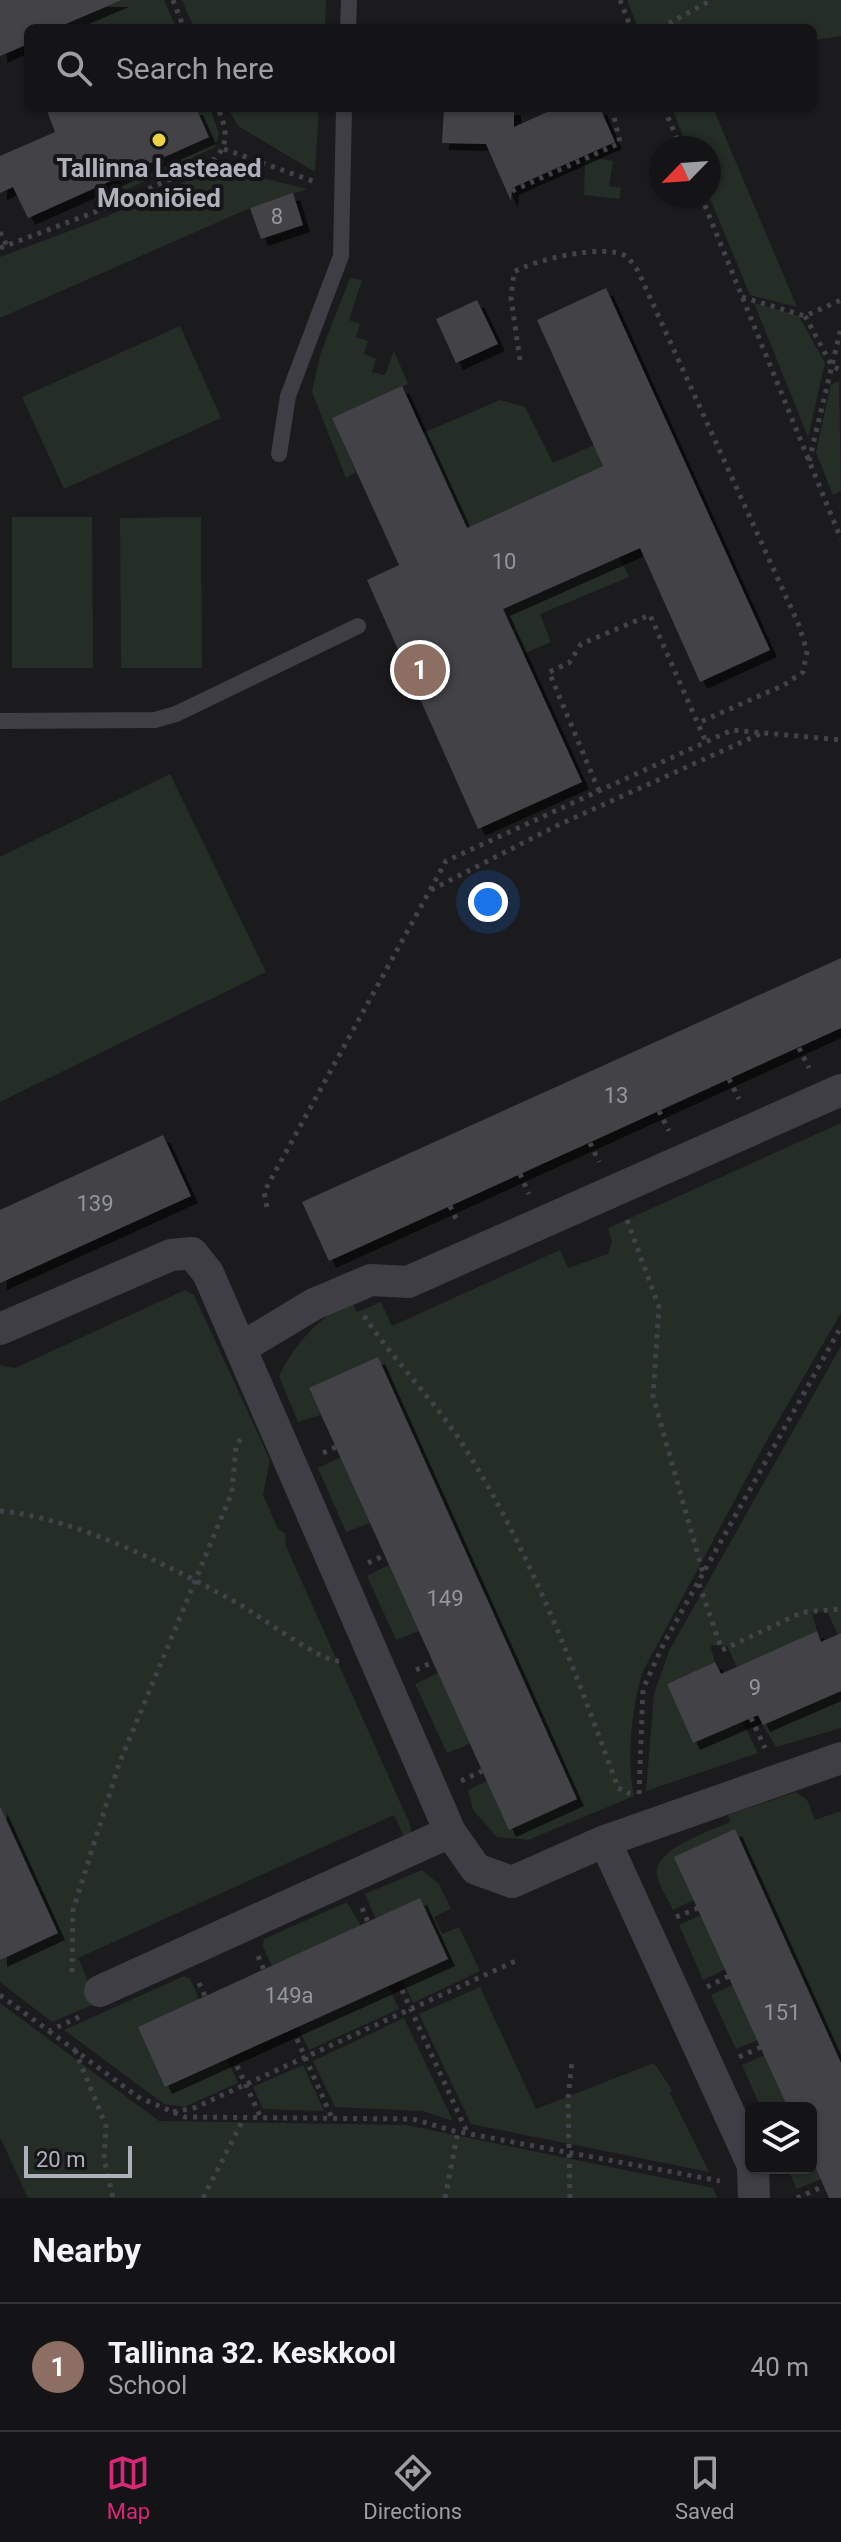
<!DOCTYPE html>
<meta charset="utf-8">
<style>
:root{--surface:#141416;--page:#212123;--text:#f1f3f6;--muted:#9d9ea1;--line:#333335;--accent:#db2777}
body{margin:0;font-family:Roboto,sans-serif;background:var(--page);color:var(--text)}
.controls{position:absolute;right:24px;bottom:24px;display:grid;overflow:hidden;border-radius:12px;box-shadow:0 2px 6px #0004}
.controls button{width:72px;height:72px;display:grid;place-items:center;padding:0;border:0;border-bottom:2px solid var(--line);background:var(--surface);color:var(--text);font:40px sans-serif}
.compass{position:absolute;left:649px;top:136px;width:72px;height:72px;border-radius:50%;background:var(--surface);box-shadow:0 2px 6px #0004;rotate:245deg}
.scale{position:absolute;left:24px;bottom:20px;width:108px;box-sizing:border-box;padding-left:8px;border:4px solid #aeb0bc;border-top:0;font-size:22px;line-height:28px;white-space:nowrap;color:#aeb0bc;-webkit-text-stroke:6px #161618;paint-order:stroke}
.you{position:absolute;left:488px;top:902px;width:28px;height:28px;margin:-20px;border:6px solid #fff;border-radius:50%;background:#1a73e8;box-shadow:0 0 0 12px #1a73e833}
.badge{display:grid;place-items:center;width:52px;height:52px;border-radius:50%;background:var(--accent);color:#fff;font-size:26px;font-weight:700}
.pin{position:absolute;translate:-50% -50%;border:4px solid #fff;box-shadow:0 2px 8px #0006}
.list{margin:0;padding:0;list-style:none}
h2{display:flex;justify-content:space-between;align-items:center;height:104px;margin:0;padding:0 32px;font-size:34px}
h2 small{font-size:26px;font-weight:400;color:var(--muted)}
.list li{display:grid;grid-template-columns:52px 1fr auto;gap:24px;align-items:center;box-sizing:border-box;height:128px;padding:0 32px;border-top:2px solid var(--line)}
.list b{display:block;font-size:30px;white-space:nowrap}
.list p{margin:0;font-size:26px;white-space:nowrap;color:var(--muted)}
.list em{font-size:26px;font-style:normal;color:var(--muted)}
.icon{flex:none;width:44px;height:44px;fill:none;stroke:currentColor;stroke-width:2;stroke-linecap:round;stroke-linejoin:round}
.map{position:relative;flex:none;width:841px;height:2198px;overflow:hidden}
.search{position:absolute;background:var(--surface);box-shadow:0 2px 6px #0004;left:24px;right:24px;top:24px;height:88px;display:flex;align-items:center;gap:20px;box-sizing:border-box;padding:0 28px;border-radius:12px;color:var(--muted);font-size:30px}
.sheet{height:232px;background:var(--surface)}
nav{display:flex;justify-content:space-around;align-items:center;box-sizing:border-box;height:112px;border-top:2px solid var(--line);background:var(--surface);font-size:22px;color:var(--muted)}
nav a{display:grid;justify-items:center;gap:4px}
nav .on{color:var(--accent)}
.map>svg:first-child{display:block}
</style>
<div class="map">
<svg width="841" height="2198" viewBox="0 0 841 2198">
<defs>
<filter id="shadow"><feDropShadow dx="7" dy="7" stdDeviation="0" flood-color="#0009"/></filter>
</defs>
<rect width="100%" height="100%" fill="#1b1b1d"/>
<path fill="#252d27" d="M 123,0 L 164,0 L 176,28 L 56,28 Z
M 182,0 L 326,0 L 325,28 L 194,28 Z
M 627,0 L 841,0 L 841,36 L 813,40 L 813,28 L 638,28 Z
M 196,108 L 210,108 L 219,134 L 215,147 L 124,191 L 118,178 L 209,137 Z
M 228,108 L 319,108 L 315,172 L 238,126 Z
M 672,108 L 713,108 L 797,307 L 750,295 L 709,196 L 709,148 L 688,148 Z
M 588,157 L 613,161 L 609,186 L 621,188 L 619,199 L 584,195 L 585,159 Z
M 218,167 L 307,189 L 250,208 L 0,318 L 0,257 L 96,221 Z
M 350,278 L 362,280 L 349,320 L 360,324 L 356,337 L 368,341 L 364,354 L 376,359 L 372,372 L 385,375 L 394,351 L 408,384 L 332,418 L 356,472 L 346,478 L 312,392 L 320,355 Z
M 754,303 L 799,316 L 825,363 L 808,437 Z
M 180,326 L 221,418 L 64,489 L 22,397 Z
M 839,381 L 841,491 L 833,495 L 816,452 L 831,384 Z
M 500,400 L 525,407 L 553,463 L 594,445 L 603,466 L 467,528 L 423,433 Z
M 12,517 L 92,517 L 93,668 L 12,668 Z
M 201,517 L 202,668 L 121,668 L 120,518 Z
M 619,557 L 629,577 L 540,614 L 551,642 L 523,654 L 503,609 Z
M 170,774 L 266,972 L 0,1102 L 0,857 Z
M 841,1123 L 841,1313 L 768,1438 L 642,1673 C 632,1709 626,1759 634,1796 L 528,1840 L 497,1837 L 473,1810 L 468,1790 L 487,1781 L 577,1798 L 378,1358 L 309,1389 L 321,1415 L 298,1422 L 279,1376 C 296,1342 318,1319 351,1300 L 357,1312 L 381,1302 L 392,1326 L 560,1250 L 568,1268 L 608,1254 L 612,1242 L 608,1228 Z
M 185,1290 L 194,1295 L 270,1460 L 263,1495 L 278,1529 L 285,1533 L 286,1546 L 403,1809 C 408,1820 416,1832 407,1843 L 394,1815 L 78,1958 L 97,2003 L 52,2022 L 0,1982 L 0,1960 L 58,1933 L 0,1806 L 0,1365 L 15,1368 Z
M 841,1346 L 841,1633 L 838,1635 L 827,1611 L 812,1612 L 817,1631 L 737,1667 L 727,1646 L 710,1645 L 715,1662 L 667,1684 L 693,1743 L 742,1721 L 758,1753 L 646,1791 L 654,1694 L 669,1651 Z
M 341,1457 L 370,1523 L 346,1532 L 318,1468 Z
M 389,1565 L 419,1631 L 396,1640 L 367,1576 Z
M 438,1673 L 470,1744 L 447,1753 L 415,1684 Z
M 841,1691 L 841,1728 L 776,1747 L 763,1725 Z
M 796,1792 L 807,1800 L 815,1820 L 841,1811 L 841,2063 L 735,1829 L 694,1900 L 673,1910 C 668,1899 659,1886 657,1875 C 653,1849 711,1831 730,1822 L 728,1815 Z
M 422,1870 L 439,1884 L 451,1909 L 434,1917 L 442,1934 L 459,1927 L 480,1971 L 413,2003 L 365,1894 Z
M 347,1902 L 361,1926 L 272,1966 L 263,1947 L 264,1939 Z
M 701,1915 L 726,1969 L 703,1980 L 679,1925 Z
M 184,1976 L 190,1979 L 199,1999 L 165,2087 L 227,2059 L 238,2083 L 184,2107 L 164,2104 L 64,2030 Z
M 733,1985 L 758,2040 L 736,2049 L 711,1995 Z
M 388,1986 L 399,2009 L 309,2050 L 298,2027 Z
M 480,1987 L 536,2109 L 654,2063 L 672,2090 L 670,2093 L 709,2172 L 471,2124 L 419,2014 Z
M 0,2003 L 159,2121 L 406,2125 L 713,2188 L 717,2198 L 28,2198 L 0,2137 Z
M 404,2018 L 453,2121 L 423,2111 L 335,2107 L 313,2061 Z
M 765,2055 L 788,2108 L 761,2108 L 742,2065 Z
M 303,2065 L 324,2111 L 263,2109 L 253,2087 Z
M 811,2157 L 821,2179 L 797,2189 L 787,2168 L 811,2168 Z"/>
<path fill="#424347" filter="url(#shadow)" d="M 0,0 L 122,0 L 56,28 L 28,28 L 28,44 L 0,56 Z
M 46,108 L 196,108 L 209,137 L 28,218 L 13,187 L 0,193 L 0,156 L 55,132 Z
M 444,108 L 514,108 L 514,127 L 556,108 L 600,108 L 615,142 L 512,188 L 511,201 L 486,144 L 442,143 Z
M 293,193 L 303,225 L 261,239 L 250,208 Z
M 606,288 L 770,650 L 700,682 L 640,548 L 503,609 L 582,782 L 478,829 L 367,580 L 399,565 L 332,418 L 402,386 L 467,528 L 603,466 L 537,320 Z
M 477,300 L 498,344 L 456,363 L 436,319 Z
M 841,958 L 841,1028 L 329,1261 L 302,1202 Z
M 163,1135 L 191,1196 L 0,1283 L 0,1210 Z
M 378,1357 L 577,1799 L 509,1830 L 309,1388 Z
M 817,1631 L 821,1642 L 841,1633 L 841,1691 L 763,1725 L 758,1715 L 693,1743 L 667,1684 L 715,1662 L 721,1674 Z
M 0,1806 L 58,1933 L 0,1960 Z
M 735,1829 L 841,2063 L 841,2198 L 829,2198 L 811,2157 L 811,2108 L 788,2108 L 674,1857 Z
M 420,1898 L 448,1959 L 165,2087 L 138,2027 Z"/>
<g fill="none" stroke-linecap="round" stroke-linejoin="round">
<path stroke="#424349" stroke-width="5" stroke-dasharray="4 6" stroke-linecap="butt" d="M 173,0 L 184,28
M 620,0 L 631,28
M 660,28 L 712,0
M 664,108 L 681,148
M 224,149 L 318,183
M 512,191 L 620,143 L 612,108
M 701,196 L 841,539
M 0,232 L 7,246
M 0,248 L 103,209 L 215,159 C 230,142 226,128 218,108
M 742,297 L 805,316 L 841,300
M 805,316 L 832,366 L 841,370
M 520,360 L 511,298 L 514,272 C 534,260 604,243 626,256 C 630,259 635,267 638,271 L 798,623 L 807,651 L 803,672 L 784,685 L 698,723
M 809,461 L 841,328
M 599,791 L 549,672 L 569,663 L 581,644 L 650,615 L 706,742
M 431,890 L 556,826 L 762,733
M 799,1048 L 809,1068
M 729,1079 L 739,1099
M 659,1111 L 669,1131
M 590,1143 L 599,1162
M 520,1174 L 529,1194
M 450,1206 L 458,1223
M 267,1207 L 264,1192 L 446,861 L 732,730 L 841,740
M 627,1220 L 659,1307 L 653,1396 L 703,1573
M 364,1316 C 395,1362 435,1401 465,1448 C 531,1553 576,1672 618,1788 L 630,1794
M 323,1453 L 336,1447
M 0,1511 C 74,1517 174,1568 239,1604 C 260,1616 321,1662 339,1661
M 368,1563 L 385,1555
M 699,1584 L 722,1650 L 803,1612 L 841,1609
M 416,1670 L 433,1662
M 751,1718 L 765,1748
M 461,1781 L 482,1771
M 639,1794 L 643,1689 L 664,1643 L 841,1327
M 362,1908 L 368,1922
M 676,1917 L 698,1908
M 258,1956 L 264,1970
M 72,1972 L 73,1910 L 119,1764 L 232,1492 L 236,1446 L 241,1438
M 199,1983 L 205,1996
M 707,1987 L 729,1976
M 402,1990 L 467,2132
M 0,1995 L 49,2031 L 81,2016
M 49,2031 L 138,2097 L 185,2117 L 413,2119 L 454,2131 L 720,2181
M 297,2039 L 332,2118
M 75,2050 L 106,2126 L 104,2158 L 113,2198
M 739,2057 L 761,2047
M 237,2066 L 261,2118
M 173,2112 L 194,2108 L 520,1959
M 203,2198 L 243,2120
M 445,2198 L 458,2131
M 570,2198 L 568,2099 L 572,2061
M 797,2198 L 824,2186"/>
<path stroke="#3e3e44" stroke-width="16" d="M 348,28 L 349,0
M 279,454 L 288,396 L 341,256 L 344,108
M 0,721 L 155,720 L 176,714 L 358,626"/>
<path stroke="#3e3e44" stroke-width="32" d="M 0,1329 L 171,1255 L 192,1253 L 208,1273 L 450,1832 L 476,1869 L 512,1882 L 605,1841 L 841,1758
M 241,1348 L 314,1304 L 371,1280 L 408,1282 L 841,1090
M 605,1841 L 751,2161
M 100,1991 L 450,1832
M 753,2168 L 754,2198"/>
</g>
<circle fill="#ead346" stroke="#161618" stroke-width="3" cx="159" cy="140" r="8"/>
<g text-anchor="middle" stroke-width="8" stroke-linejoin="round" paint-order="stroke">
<g font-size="22" fill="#93959f">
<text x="277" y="224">8</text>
<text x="504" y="569">10</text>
<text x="616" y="1103">13</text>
<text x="95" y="1211">139</text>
<text x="445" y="1606">149</text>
<text x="755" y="1695">9</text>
<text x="289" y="2003">149a</text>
<text x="782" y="2020">151</text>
</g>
<g font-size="26" font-weight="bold" fill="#aeb0bc" stroke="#161618">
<text x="159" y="177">Tallinna Lasteaed<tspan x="159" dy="30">Mooniõied</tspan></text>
</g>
</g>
</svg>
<div class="controls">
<button><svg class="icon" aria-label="layers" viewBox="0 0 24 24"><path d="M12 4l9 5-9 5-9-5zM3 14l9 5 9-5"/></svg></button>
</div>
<svg class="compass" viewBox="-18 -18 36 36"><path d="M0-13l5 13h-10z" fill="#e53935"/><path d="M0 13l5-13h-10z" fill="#9d9ea1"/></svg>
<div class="scale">20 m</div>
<div class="you"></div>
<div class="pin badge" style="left:420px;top:670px;background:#8d6e63">1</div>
<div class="search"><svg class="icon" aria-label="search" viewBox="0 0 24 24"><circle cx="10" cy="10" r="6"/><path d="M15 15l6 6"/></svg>Search here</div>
</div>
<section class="sheet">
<h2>Nearby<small></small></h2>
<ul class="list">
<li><span class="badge" style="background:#8d6e63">1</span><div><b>Tallinna 32. Keskkool</b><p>School</p></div><em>40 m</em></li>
</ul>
</section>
<nav>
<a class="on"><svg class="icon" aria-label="map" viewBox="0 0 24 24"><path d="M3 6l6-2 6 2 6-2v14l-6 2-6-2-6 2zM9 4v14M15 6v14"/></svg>Map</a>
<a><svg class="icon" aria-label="directions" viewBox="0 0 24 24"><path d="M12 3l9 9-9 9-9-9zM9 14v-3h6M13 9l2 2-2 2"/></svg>Directions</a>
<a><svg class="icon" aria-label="saved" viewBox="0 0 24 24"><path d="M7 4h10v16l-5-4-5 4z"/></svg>Saved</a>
</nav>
